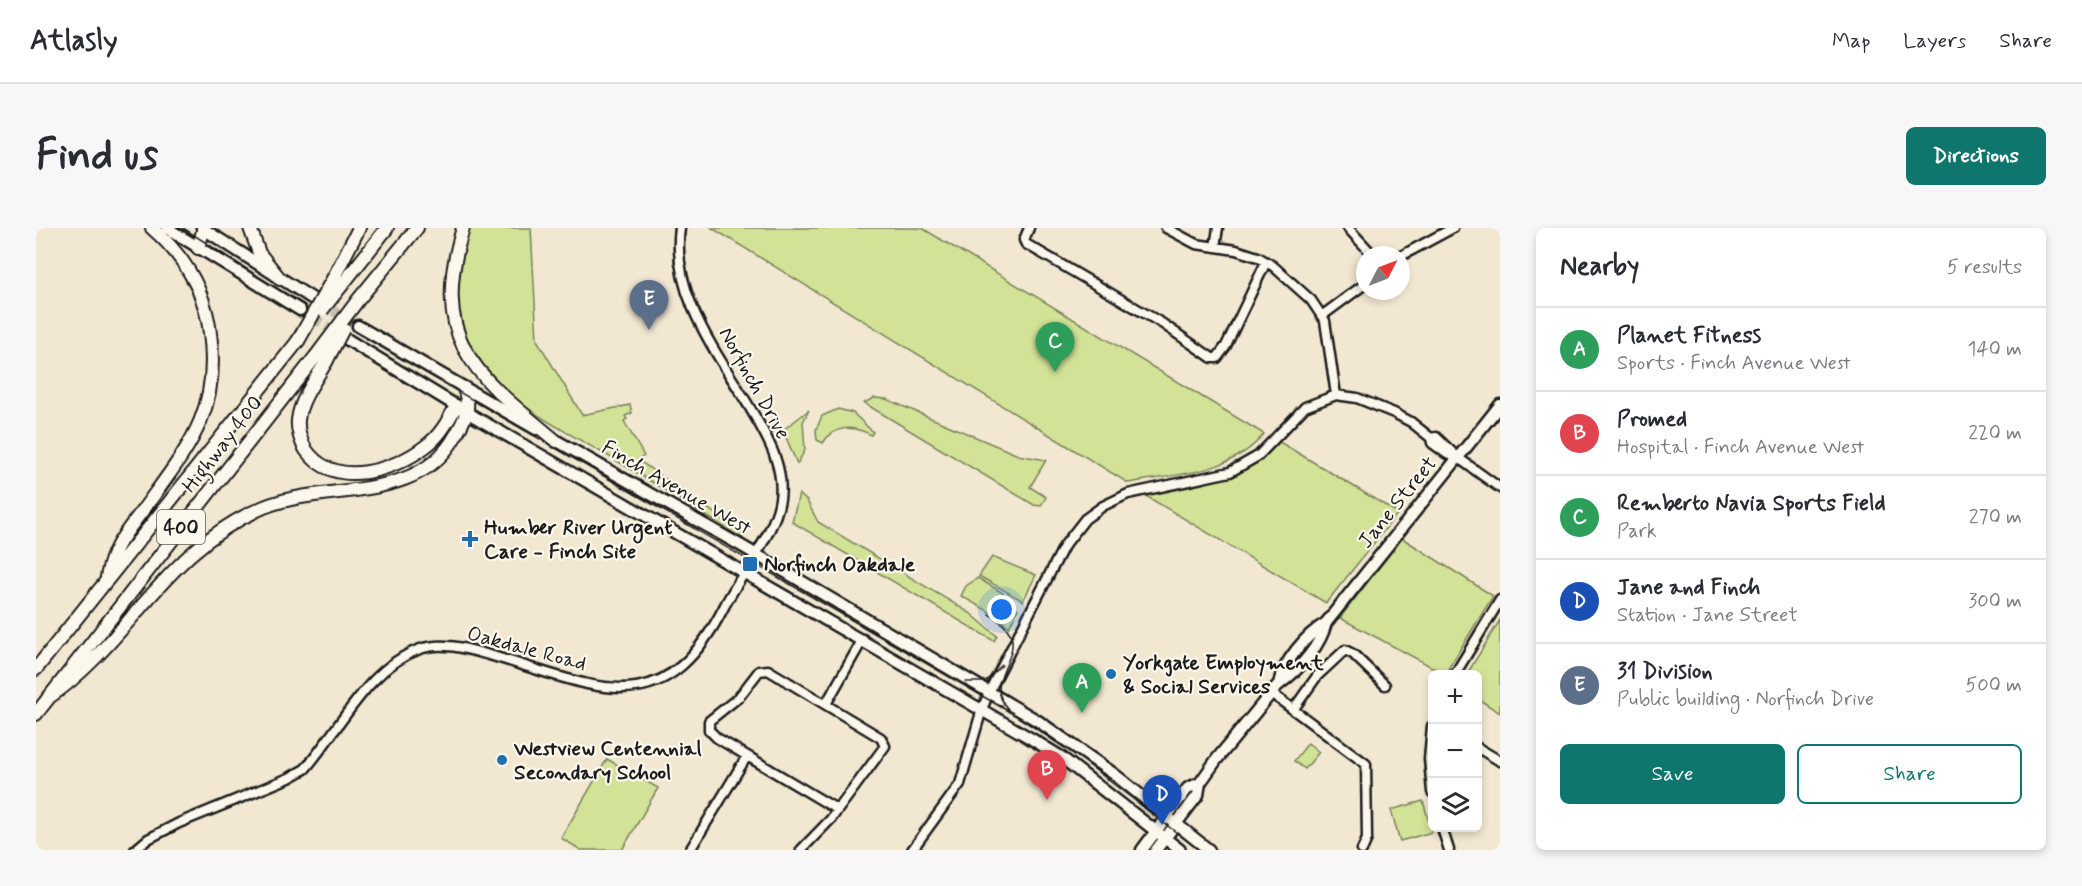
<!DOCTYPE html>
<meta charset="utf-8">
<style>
:root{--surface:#fff;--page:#f7f7f7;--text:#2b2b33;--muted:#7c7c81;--line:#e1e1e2;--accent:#0f766e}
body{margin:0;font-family:Mynerve,sans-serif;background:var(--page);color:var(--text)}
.controls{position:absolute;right:18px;bottom:18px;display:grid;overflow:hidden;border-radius:9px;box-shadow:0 3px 9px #0003}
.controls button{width:54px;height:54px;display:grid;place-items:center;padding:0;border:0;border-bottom:2px solid var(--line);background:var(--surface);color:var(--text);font:30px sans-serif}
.compass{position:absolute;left:1320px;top:18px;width:54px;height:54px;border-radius:50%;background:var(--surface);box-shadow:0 3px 9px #0003;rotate:48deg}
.you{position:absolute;left:966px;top:382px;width:21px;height:21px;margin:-15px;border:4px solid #fff;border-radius:50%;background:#1a73e8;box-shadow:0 0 0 9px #1a73e833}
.badge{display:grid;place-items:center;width:39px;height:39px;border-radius:50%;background:var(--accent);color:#fff;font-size:20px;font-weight:700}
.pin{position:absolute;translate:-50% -50px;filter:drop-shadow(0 2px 3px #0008)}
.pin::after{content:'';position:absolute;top:32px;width:21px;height:18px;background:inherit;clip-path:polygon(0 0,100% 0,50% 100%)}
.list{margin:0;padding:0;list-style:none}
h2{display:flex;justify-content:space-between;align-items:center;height:78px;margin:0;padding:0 24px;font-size:26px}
h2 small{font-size:20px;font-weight:400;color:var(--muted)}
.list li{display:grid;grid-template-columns:39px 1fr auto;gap:18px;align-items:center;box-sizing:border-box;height:84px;padding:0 24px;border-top:2px solid var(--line)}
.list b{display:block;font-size:22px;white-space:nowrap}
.list p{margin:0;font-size:20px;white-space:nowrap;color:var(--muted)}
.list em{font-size:20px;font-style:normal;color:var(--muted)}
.actions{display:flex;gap:12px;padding:18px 24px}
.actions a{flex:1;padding:14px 0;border:2px solid var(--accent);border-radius:9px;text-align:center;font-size:21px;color:var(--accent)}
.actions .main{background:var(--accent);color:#fff}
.icon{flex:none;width:33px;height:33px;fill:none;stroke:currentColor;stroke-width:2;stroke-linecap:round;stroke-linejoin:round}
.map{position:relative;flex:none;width:1464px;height:622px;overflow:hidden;border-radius:9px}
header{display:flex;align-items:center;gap:36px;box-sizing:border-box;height:84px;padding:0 30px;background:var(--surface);border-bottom:2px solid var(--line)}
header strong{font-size:28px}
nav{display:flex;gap:33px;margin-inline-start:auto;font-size:21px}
.intro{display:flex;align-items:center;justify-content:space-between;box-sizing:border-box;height:144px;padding:0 36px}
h1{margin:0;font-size:42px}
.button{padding:15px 27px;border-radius:9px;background:var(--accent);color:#fff;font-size:21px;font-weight:700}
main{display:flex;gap:36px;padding:0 36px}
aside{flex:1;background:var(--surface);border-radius:9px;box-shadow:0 3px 9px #0003}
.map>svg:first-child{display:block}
</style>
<header>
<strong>Atlasly</strong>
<nav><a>Map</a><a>Layers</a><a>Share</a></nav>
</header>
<div class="intro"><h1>Find us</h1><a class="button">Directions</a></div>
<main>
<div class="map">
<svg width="1464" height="622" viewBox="0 0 1464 622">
<rect width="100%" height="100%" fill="#f2e7d1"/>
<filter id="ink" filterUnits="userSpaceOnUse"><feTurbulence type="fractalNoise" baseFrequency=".0167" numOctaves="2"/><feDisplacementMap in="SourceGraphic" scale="12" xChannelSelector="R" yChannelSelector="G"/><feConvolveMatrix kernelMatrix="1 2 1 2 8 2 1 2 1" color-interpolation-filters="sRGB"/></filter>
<g filter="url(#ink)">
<path fill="#d2e397" stroke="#77805a" stroke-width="1.5" d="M 433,0 L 495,0 L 501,112 L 546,187 L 594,177 L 596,185 L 589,188 L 591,191 L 588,193 L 608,228 L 602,232 L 710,307 L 706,310 C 664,284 623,258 581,233 C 535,206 466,174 438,128 C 413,89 419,41 433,0 Z
M 676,0 L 886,0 L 1228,206 C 1196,246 1139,246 1092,255 Z
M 838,170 L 850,171 L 982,227 L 1010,232 L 994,259 L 1010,269 L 1005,278 L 998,277 L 828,175 Z
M 802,181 L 817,185 L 837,204 L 835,207 C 818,198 799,196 787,215 L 781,212 L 780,202 L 786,188 Z
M 773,182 L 767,194 L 769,222 L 761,236 L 747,202 Z
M 1242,213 L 1362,285 L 1290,375 L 1110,268 C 1162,257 1204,254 1242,213 Z
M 763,266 L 771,273 L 782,294 L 934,385 L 961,408 L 958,413 L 756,294 Z
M 1366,310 L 1457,368 L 1409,446 L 1304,390 Z
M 956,329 L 1000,347 L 987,373 L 943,348 Z
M 942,350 L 975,370 L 973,375 L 982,381 L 973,399 L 961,388 L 925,368 L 930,358 Z
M 1464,392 L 1464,485 L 1442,471 L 1442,446 L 1431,446 Z
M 1272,515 L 1283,524 L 1269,541 L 1258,533 Z
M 571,531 L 622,560 L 586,622 L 545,622 L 525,610 Z
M 1387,573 L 1396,604 L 1364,613 L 1355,582 Z"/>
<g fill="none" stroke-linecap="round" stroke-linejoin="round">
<path stroke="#c7bead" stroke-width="10" stroke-dasharray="10 5" stroke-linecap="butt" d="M 284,75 L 322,98
M 264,82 L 305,107"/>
<defs>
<path id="minor" d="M 993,0 L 988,12 L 990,16 L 1127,96 L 1176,130 L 1181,130 L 1190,118 L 1230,34
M 1130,0 L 1160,16 L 1200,22 L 1222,29 L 1237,38 L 1275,72 L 1289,93 L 1300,167
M 1312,0 L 1337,27
M 1179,19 L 1182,0
M 1365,28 L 1417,0
M 1287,87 L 1329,56
M 1395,210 L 1400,209 L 1421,229 L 1464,260
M 1419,446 L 1464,372
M 1235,465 L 1330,536 L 1331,611 L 1326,622
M 790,476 L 827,411
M 1257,482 L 1281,448 L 1309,422 L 1317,426 L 1349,457
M 1396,498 L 1393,531 L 1396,564
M 1442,520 L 1464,533
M 1406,600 L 1413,622
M 99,622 L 112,611 L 143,595 L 253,550 L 269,541 C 305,500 331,440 384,421 C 406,413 432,421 453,427 C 558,457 626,501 688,379 C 704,347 739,306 744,271 C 748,242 735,216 721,192 C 688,133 634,71 644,0
M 654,622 L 711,528
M 765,622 L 795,591 L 849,518 L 845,510 L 732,442 L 723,443 L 703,469 L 673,493 L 673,502 L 681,510 L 802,582
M 876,622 L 924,556 L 946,481 L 957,456 L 1028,318 L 1049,291 L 1067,278 L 1092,266 L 1194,244 L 1222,228 L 1269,179 L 1300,167 L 1321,170 L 1358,185 L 1375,194 L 1395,210 L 1396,215 L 1411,226 L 1421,229"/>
<path id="major" d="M 131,0 L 264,82
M 166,0 L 277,71
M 322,98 L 500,201
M 312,112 L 432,185 L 994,510 L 1025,529 L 1144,622
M 514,209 L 704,317 L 1002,493 L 1078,546 L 1173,622
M 1243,456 C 1247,434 1270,407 1290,395 L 1464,177
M 1106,622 L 1152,560 L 1164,555
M 1120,622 L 1162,567 L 1164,555 L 1181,531 L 1241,458 C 1261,443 1283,421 1290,395"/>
<path id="highway" d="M 214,0 L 223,25 L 244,51
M 427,0 C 393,114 439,146 520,213
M 162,20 L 168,0
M 298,49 L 323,0
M 306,57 L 351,0
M 322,72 L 381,0
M 290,134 C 280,151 264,172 262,192 C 261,202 265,214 270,222 C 298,262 358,243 390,218 C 404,208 412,193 420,178
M 71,349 C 77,318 89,306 107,282 C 151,221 185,184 174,105 C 169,62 148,28 116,0
M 0,441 L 262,113
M 12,470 C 95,413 127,322 228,279 C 291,253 381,278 420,207 C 430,189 435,181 428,160
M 0,486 L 280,128"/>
</defs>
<use href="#minor" stroke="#1c1c1c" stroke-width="13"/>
<use href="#major" stroke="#1c1c1c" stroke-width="15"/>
<use href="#highway" stroke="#1c1c1c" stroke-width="16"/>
<use href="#minor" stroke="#fbf7ec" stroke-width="8"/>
<use href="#major" stroke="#fbf7ec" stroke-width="10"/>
<use href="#highway" stroke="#fbf7ec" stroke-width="12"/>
<path stroke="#1c1c1c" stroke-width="1.5" d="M 147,0 L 270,79
M 318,103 L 979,487 L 1045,531 L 1163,622
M 953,386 C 1010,419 940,446 972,481
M 929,454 L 949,454 L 966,437"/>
<defs>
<path id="highway-bridge" d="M 286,82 L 306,57
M 262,113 L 298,49
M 280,128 L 322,72
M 290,134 L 307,101"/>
</defs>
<use href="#highway-bridge" stroke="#1c1c1c" stroke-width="16" stroke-linecap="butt"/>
<use href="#highway-bridge" stroke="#fbf7ec" stroke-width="12"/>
</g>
</g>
<g fill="#1f6fb2" stroke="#fbf7ec" stroke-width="2">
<path d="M431 302h6v6h6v6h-6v6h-6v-6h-6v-6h6z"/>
<rect x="706" y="328" width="16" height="16" rx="3"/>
<circle cx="1075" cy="446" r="6"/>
<circle cx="466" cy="532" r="6"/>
</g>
<g text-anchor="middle" stroke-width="4.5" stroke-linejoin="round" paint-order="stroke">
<rect fill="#fbf7ec" stroke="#5f5e5a" stroke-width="1.5" x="121" y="282" width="48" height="34" rx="4.5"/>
<g font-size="20" font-weight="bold" fill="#1c1c1c">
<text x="145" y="306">400</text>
</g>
<g font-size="21" fill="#1c1c1c" stroke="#fbf7ec">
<text transform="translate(719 155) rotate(61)" y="7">Norfinch Drive</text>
<text transform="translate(186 216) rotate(-52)" y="7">Highway 400</text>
<text transform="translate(641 259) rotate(30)" y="7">Finch Avenue West</text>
<text transform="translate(1361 274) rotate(-51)" y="7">Jane Street</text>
<text transform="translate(491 420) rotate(15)" y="7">Oakdale Road</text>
</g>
<g font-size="21" font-weight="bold" fill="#1c1c1c" stroke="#fbf7ec" text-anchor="start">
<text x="448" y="306">Humber River Urgent<tspan x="448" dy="24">Care - Finch Site</tspan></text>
<text x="728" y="343">Norfinch Oakdale</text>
<text x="1087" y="441">Yorkgate Employment<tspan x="1087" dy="24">&amp; Social Services</tspan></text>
<text x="478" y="527">Westview Centennial<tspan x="478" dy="24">Secondary School</tspan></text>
</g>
</g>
</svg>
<div class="controls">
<button>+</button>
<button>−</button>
<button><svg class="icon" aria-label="layers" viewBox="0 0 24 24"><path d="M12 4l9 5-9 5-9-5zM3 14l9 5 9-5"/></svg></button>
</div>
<svg class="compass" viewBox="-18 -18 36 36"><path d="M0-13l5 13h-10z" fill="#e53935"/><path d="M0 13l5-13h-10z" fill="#7c7c81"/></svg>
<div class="you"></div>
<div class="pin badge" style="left:1046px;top:485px;background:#2e9e5b">A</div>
<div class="pin badge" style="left:1011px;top:572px;background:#e0444e">B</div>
<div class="pin badge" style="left:1019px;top:144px;background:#2e9e5b">C</div>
<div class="pin badge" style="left:1126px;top:597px;background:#1a4fb4">D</div>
<div class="pin badge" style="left:613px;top:102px;background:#5c6f8a">E</div>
</div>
<aside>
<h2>Nearby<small>5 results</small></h2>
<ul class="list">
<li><span class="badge" style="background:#2e9e5b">A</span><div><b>Planet Fitness</b><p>Sports · Finch Avenue West</p></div><em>140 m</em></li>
<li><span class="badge" style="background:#e0444e">B</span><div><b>Promed</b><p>Hospital · Finch Avenue West</p></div><em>220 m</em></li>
<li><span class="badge" style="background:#2e9e5b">C</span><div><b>Remberto Navia Sports Field</b><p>Park</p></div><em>270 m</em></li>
<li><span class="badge" style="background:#1a4fb4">D</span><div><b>Jane and Finch</b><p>Station · Jane Street</p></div><em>300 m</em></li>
<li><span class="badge" style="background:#5c6f8a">E</span><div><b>31 Division</b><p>Public building · Norfinch Drive</p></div><em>500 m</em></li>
</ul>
<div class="actions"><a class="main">Save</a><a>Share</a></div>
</aside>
</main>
